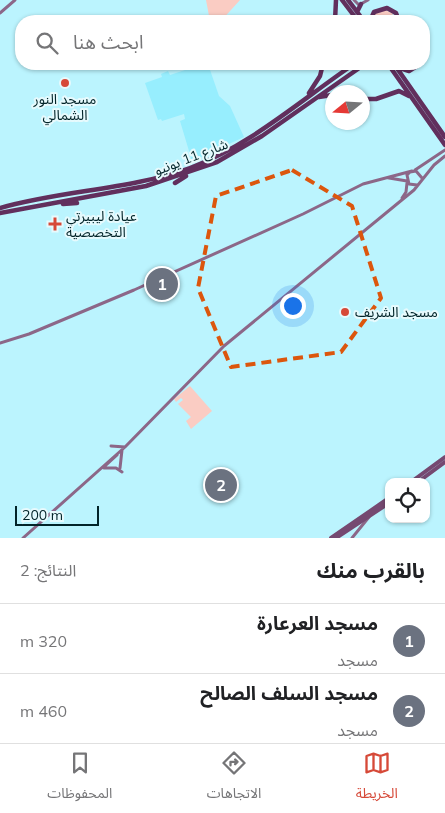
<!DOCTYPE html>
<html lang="ar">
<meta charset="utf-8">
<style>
:root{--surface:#fff;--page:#f2f2f2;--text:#202124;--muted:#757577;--line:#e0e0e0;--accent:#d64938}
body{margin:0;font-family:Mulish,"Noto Sans Arabic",sans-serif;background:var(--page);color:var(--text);direction:rtl}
.controls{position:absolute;right:15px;bottom:15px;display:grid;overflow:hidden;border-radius:10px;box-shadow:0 1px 4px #0004}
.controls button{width:45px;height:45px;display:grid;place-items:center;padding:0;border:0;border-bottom:1px solid var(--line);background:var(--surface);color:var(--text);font:25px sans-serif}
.compass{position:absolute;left:325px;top:85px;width:45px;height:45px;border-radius:50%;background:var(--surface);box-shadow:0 1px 4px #0004;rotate:252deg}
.scale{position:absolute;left:15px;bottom:12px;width:84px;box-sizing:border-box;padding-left:5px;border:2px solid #022429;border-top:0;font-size:14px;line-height:18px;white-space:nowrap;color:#022429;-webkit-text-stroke:4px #e7fafd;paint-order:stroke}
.you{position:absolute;left:292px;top:305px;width:18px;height:18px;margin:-12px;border:4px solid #fff;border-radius:50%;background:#1a73e8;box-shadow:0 0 0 8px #1a73e833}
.badge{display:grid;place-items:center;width:32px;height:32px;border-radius:50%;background:var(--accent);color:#fff;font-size:16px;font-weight:700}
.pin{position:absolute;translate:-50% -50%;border:2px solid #fff;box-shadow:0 1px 5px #0006}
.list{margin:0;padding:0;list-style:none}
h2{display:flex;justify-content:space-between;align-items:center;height:65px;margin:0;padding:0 20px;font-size:21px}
h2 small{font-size:16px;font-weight:400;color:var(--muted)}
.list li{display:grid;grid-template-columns:32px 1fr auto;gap:15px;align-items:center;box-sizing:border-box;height:70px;padding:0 20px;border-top:1px solid var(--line)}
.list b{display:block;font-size:19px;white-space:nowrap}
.list p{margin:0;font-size:16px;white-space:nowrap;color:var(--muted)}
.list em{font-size:16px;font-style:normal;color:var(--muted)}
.icon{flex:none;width:28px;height:28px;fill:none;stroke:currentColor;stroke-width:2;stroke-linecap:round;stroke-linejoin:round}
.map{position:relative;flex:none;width:445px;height:538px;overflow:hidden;direction:ltr}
.search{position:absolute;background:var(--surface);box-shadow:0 1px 4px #0004;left:15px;right:15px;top:15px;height:55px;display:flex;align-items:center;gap:12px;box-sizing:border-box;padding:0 18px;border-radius:20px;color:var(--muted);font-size:19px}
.sheet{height:205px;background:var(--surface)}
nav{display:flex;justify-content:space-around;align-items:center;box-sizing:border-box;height:70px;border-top:1px solid var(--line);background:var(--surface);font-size:14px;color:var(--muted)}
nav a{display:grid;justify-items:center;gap:2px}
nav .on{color:var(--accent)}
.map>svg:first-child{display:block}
</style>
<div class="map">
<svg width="445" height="538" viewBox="0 0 445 538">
<rect width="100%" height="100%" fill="#bbf4fe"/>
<path fill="#97eefe" d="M 203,64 L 208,64 L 219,96 L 230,106 L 244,137 L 192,161 L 180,121 L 185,119 L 184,114 L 162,121 L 161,119 L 158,120 L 145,83 L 162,77 L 161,74 L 168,71 L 170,75 Z"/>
<path fill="#faccc3" d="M 206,0 L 240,0 L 221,21 L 210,21 Z
M 385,10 L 392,13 L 396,21 L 371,21 L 374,14 Z
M 190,386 L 212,411 L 191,429 L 186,421 L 191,417 L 178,404 L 183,400 L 181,398 L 176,402 L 174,399 Z"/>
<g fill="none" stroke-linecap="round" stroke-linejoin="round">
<path stroke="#8c6788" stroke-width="3" d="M 354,0 L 359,5 L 368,0
M 0,13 L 15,0
M 415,170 L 445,150
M 389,178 L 407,181
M 417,185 L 409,184 L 407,175 L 410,172 L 416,171 L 422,178
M 402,198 L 406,192 L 407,183
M 0,343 L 29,334 L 134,290 L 303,214 L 363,184 L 412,171
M 111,446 L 125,447
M 105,466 L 117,455
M 104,468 L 116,468 L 122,472
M 120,468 L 122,450
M 23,538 L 125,447 L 224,346 L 414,190 L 434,165 L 445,156
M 352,538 L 369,517"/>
<path stroke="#754971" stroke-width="4" d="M 411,482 L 445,457
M 418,482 L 445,462
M 331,538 L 389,498
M 336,538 L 389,503"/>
<path stroke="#612f5d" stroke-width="4.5" d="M 342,0 L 358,21
M 348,0 L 364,21
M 357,12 L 361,4
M 335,21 L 336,0
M 370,21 L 374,12 L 387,8 L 396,13 L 399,21
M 388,64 L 445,145
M 394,64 L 445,137
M 397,67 L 409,71 L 420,64
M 309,93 L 320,76 L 323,64
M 319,97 L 332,95
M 362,99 L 376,99 L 399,91 L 409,96
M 175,183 L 186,176
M 63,204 L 77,203
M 0,208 C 62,190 129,190 190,168 C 251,145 301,100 354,64
M 0,213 L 146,186 L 217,162 L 262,136 L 365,64"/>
</g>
<path fill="none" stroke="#dc560d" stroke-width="4" stroke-dasharray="10 6" stroke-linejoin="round" d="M 292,170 L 352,206 L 381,298 L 341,352 L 231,367 L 198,288 L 216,196 Z"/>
<g fill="#d64938" stroke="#e7fafd" stroke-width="2">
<circle cx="65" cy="83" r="5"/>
<path d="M52.5 216.5h5v5h5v5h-5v5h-5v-5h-5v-5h5z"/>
<circle cx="345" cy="312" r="5"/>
</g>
<g text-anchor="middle" stroke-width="4" stroke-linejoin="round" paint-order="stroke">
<g font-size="14" fill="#022429" stroke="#e7fafd" text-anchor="start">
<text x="65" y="104" text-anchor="middle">مسجد النور<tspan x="65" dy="16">الشمالي</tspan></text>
<text x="66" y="221">عيادة ليبيرتي<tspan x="66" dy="16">التخصصية</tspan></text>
<text x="355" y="317">مسجد الشريف</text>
</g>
<g font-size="14" fill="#022429" stroke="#e7fafd">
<text transform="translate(191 157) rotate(-21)" y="5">شارع 11 يونيو</text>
</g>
</g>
</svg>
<div class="controls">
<button><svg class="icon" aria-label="locate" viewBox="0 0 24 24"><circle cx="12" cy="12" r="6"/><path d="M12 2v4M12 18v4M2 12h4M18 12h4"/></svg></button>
</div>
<svg class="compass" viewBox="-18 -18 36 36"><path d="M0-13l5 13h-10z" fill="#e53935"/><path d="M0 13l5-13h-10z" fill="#757577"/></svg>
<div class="scale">200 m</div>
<div class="you"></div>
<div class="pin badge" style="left:162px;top:284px;background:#6b7280">1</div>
<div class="pin badge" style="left:221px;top:485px;background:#6b7280">2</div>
<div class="search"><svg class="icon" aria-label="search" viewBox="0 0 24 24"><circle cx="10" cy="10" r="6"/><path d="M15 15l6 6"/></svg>ابحث هنا</div>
</div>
<section class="sheet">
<h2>بالقرب منك<small>النتائج: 2</small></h2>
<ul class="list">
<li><span class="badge" style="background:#6b7280">1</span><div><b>مسجد العرعارة</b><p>مسجد</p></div><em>320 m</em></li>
<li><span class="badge" style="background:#6b7280">2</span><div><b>مسجد السلف الصالح</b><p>مسجد</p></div><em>460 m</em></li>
</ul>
</section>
<nav>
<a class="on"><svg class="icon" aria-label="map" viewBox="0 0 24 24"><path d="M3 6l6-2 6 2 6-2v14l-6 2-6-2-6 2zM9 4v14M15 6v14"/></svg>الخريطة</a>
<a><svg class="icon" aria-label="directions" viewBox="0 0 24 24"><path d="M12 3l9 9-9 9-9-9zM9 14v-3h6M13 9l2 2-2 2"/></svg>الاتجاهات</a>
<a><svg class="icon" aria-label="saved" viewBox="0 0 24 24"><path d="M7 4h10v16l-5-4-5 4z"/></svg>المحفوظات</a>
</nav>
